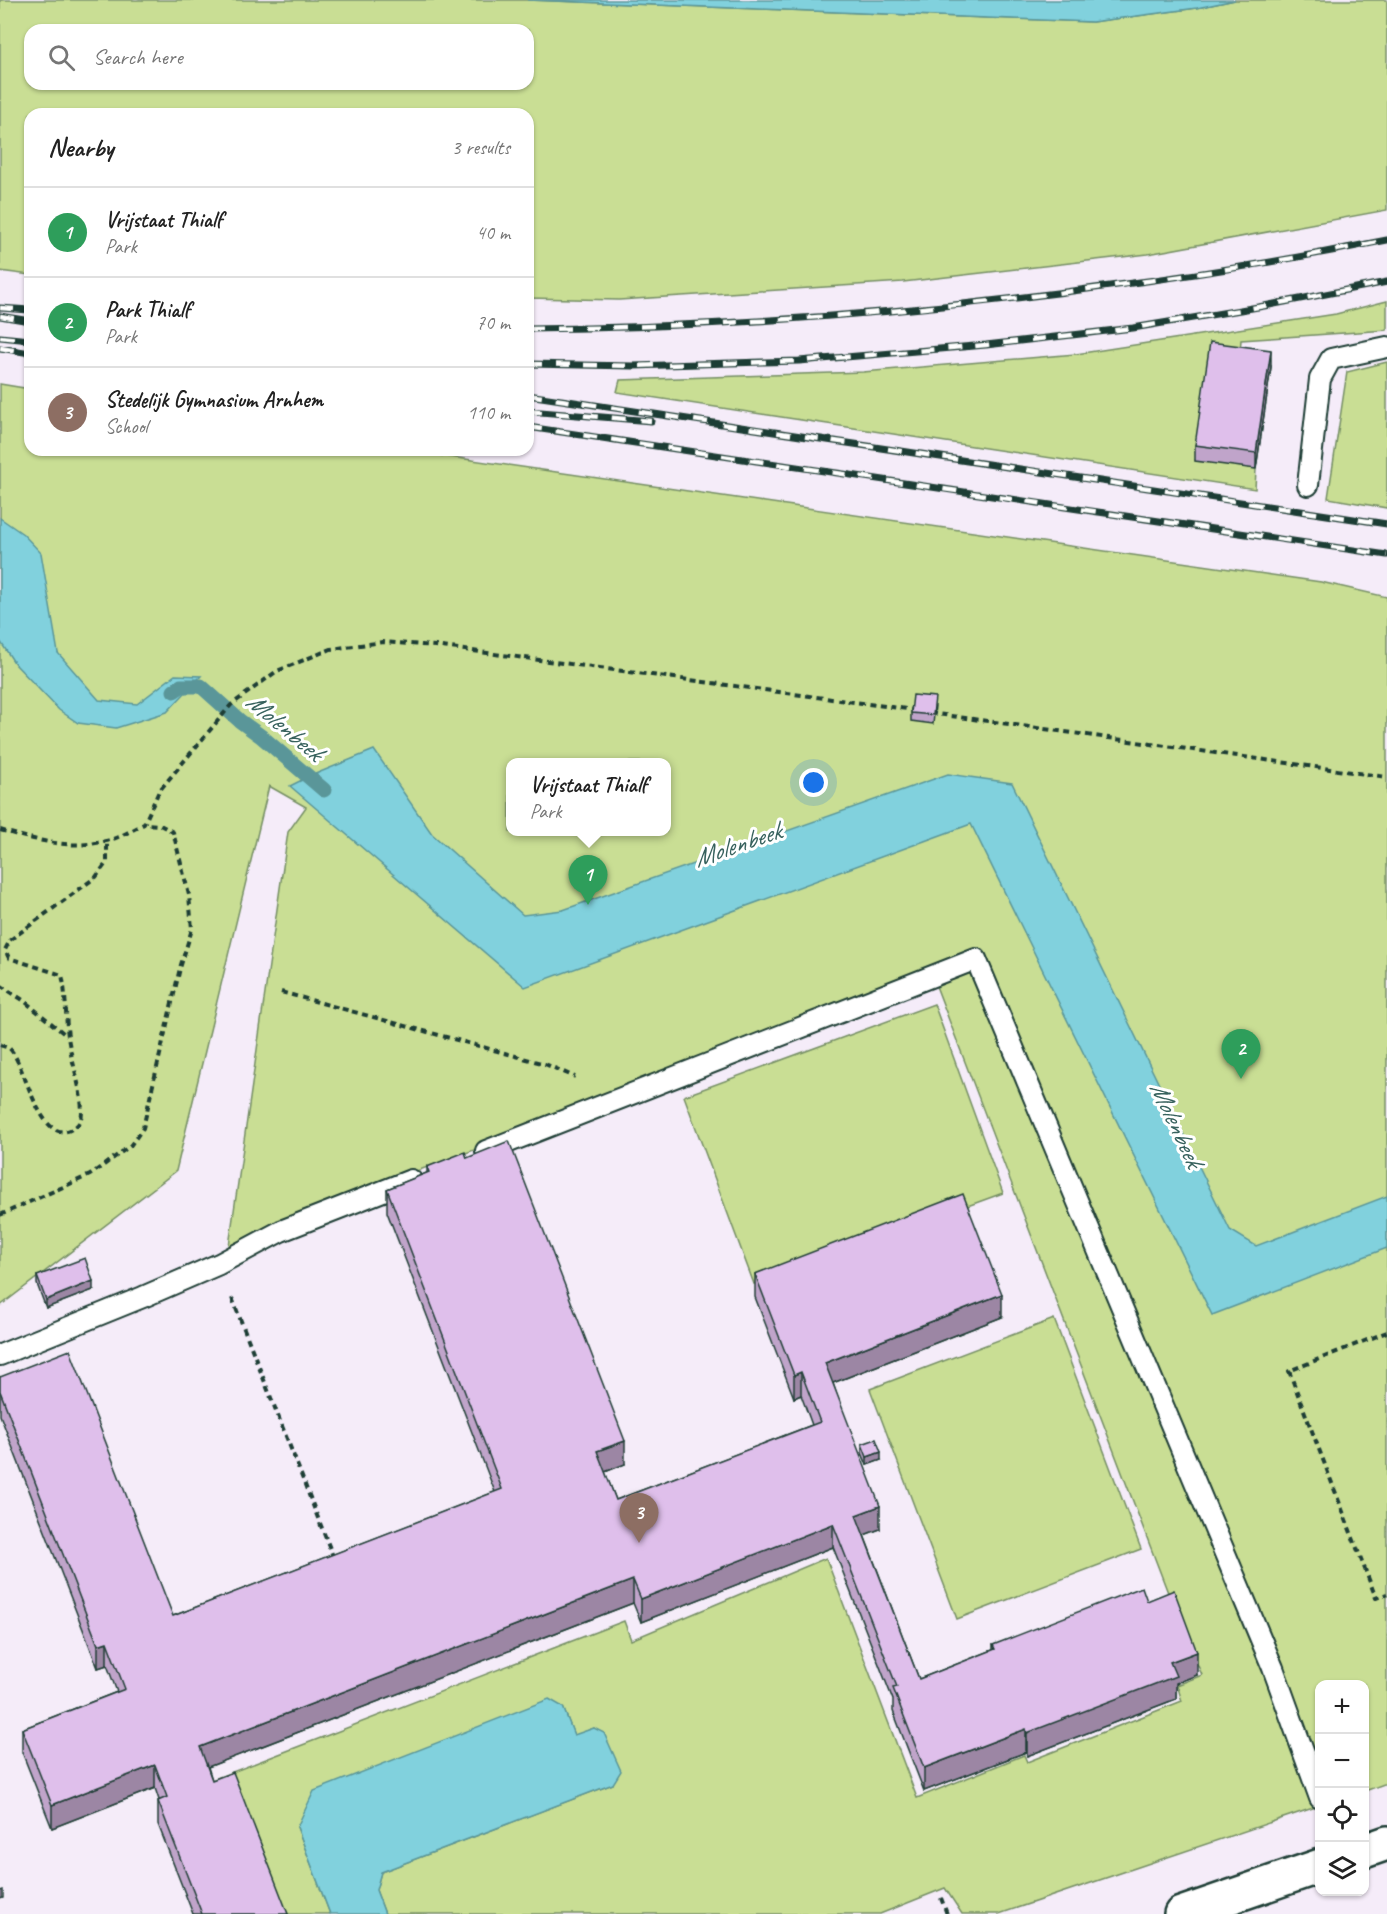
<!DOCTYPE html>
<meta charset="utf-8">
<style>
:root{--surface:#fff;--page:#f6f6f6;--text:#222;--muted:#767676;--line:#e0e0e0;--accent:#c8321e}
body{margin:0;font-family:Caveat,sans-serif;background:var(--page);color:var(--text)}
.controls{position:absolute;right:18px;bottom:18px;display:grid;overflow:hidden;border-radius:12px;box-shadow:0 2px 4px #0004}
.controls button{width:54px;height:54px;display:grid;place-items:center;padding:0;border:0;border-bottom:2px solid var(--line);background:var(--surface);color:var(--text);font:30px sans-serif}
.you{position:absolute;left:814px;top:783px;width:21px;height:21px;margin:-15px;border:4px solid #fff;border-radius:50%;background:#1a73e8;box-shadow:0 0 0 9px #1a73e833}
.badge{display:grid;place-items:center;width:39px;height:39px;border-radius:50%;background:var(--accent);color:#fff;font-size:20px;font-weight:700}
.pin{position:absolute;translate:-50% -50px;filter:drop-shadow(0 2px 3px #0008)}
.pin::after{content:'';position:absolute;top:32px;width:21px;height:18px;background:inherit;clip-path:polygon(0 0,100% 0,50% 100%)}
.popup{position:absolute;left:506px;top:758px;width:165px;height:78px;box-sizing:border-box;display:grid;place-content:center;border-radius:12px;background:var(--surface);filter:drop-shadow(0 2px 4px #0005);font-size:20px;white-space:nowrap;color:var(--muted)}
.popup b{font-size:22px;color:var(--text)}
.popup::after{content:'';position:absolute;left:50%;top:100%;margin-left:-12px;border:12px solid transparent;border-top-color:var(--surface)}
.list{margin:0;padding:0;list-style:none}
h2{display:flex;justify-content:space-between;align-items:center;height:78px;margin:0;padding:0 24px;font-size:26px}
h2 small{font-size:20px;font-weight:400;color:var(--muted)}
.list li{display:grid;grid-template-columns:39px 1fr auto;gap:18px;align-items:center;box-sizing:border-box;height:90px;padding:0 24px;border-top:2px solid var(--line)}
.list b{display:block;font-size:22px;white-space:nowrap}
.list p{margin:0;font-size:20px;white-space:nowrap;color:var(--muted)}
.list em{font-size:20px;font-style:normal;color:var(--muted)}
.icon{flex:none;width:33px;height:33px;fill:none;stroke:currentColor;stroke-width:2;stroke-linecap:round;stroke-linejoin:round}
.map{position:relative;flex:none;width:1387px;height:1914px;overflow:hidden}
.search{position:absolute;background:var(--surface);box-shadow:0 2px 4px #0004;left:24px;top:24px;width:510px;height:66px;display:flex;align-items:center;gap:15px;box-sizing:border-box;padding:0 21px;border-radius:18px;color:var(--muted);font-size:22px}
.panel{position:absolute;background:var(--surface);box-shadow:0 2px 4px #0004;left:24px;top:108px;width:510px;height:348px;border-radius:18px}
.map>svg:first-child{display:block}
</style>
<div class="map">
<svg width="1387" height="1914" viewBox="0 0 1387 1914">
<rect width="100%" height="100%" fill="#f5ecf9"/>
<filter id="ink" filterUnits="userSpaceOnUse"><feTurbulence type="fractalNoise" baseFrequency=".0167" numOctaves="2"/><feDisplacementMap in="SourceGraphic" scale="12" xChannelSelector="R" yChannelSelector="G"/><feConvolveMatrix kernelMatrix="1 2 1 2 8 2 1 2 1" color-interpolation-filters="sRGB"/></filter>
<g filter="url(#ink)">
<path fill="#c9de94" stroke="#748e64" stroke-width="1.5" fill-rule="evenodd" d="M 0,0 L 528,0 L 1092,22 L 1197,8 L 1235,0 L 1387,0 L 1387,210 L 1148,254 L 903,282 L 619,300 L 528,298 L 528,114 L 30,114 L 30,275 L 0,271 ZM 30,30 L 528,30 L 528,84 L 30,84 Z
M 1387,301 L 1387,330 L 1241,340 L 1239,362 L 1195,460 L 1256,469 L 1255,489 L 617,392 L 620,380 L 863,372 L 1076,354 L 1336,314 Z
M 1387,362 L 1387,508 L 1328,498 L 1347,372 Z
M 0,384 L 30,389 L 30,450 L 403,450 L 1321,582 L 1387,597 L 1387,1783 L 1365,1791 L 1364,1684 L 1320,1684 L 1319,1806 L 999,1914 L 962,1914 L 945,1888 L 880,1914 L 385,1914 L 376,1890 L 381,1872 L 613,1784 L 594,1728 L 574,1736 L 563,1707 L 297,1827 L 330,1914 L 283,1914 L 209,1781 L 624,1621 L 631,1640 L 826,1558 L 917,1798 L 1024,1755 L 1027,1762 L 1182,1701 L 1177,1685 L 1202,1675 L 1175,1611 L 936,986 L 901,994 L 392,1180 L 229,1246 L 288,832 L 306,807 L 269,786 L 176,1171 L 0,1306 ZM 510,762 L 666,762 L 666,832 L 510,832 Z
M 934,1004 L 1003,1193 L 754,1284 L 684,1096 Z
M 1054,1319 L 1141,1549 L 957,1619 L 870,1389 Z"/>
<path fill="#81d1dd" stroke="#5a9699" stroke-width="1.5" d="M 528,0 L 1235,0 L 1197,8 L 1092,22 Z
M 0,518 L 23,534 L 41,553 L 58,653 L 99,700 L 137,704 L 175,675 L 201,676 L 167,712 L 116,728 L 78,723 L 59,710 L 15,664 L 0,641 Z
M 374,750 L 432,834 L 523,915 L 563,910 L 948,774 L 1012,783 L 1230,1230 L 1256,1246 L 1387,1196 L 1387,1248 L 1212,1315 L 971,824 L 525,987 L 290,786 L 308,777 Z
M 549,1699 L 563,1707 L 574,1735 L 594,1728 L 604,1733 L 621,1771 L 613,1784 L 381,1872 L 376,1890 L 385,1914 L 330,1914 L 297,1827 L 314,1791 Z"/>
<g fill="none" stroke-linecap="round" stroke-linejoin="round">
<path stroke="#5a9699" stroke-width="15" d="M 174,691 L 181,686 L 201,686 L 240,721 L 262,737 L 324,790"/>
<defs>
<path id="service" d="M 1308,485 L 1320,379 L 1331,359 L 1387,347
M 486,1151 L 976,959 L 1273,1668 L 1320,1798
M 0,1355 L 143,1297 L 219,1264 L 281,1231 L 411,1180"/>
<path id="minor" d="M 1364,1851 L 1387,1843
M 1181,1914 L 1320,1866"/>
</defs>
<use href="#service" stroke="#1f3d34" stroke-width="24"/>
<use href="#minor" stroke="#1f3d34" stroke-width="38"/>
<path stroke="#1f3d34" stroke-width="4" stroke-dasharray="6 4.5" stroke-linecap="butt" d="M 930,713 L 1387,777
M 0,830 C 34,840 71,850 106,841 C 119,838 132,830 144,824 L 159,791 L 231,705 L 277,671 L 331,649 L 383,642 L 435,646 L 914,710
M 0,985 L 23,1000 L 67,1036
M 281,992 L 545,1064 L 575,1077
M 0,1045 C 3,1046 6,1047 9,1048 C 25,1061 40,1153 75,1127 C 80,1124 82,1117 82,1111 C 81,1088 73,1066 69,1043 C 65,1021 67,997 62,975 L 9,958 L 5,950 L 10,940 L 96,877 L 107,862 L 107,841
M 0,1215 L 90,1175 L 130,1146 L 143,1128 L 180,968 L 192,929 L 189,895 L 173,832 L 160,825 L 144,824
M 232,1298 L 334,1559
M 1387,1332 L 1289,1371 L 1376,1598 L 1387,1594
M 941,1898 L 947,1914"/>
<use href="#service" stroke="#fff" stroke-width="20"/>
<use href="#minor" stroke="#fff" stroke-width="33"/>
<defs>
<path id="rail" d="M 0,308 L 30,310
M 0,316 L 30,321
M 528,329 C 723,327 916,313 1110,286 C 1203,274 1295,259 1387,240
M 0,337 L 30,340
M 0,348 L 30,353
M 528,364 L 633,366 L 799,361 L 986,345 L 1133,328 L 1264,306 L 1387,282
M 528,395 L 1387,524
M 528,411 L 651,421
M 528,427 L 1387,555"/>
</defs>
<use href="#rail" stroke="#1f3d34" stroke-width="7"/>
<use href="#rail" stroke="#fff" stroke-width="4.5" stroke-dasharray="14" stroke-linecap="butt"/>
</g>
<path fill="#c0a4ca" stroke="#1f3d34" stroke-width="1.5" d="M 1271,367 L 1256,469 L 1195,461 L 1195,445 Z
M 935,706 L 933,724 L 911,721 L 911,713 Z
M 427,1167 L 625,1464 L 605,1472 L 616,1500 L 812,1425 L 801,1395 L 794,1398 L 755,1297 L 755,1274 L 1002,1317 L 833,1383 L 880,1529 L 864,1535 L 919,1679 L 993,1650 L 993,1645 L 1147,1601 L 1197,1675 L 1176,1683 L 1176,1699 L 1027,1756 L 1026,1752 L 924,1791 L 893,1711 L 893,1700 L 833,1547 L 641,1622 L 633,1603 L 208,1767 L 212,1780 L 288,1914 L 193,1914 L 158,1824 L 158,1801 L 159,1800 L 155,1788 L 52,1828 L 22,1752 L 22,1729 L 117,1692 L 107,1665 L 98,1668 L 0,1415 L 0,1377 L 173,1616 L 495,1492 L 387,1212 L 387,1189 L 427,1173 Z
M 37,1276 L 93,1290 L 46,1308 L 37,1284 Z
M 862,1444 L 881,1460 L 867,1465 L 862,1453 Z"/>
<path fill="#9c86a4" stroke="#1f3d34" stroke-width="1.5" d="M 1271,350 L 1271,367 L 1256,469 L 1256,453 Z
M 93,1281 L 93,1290 L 46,1308 L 46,1300 Z
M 1002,1294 L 1002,1317 L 825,1386 L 825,1363 Z
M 801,1372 L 801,1395 L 794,1398 L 794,1375 Z
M 625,1441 L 625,1464 L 597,1475 L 597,1451 Z
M 881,1452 L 881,1460 L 867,1465 L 867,1457 Z
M 880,1506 L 880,1529 L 856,1538 L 856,1515 Z
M 833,1524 L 833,1547 L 641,1622 L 641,1599 Z
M 633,1580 L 633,1603 L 200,1770 L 200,1747 Z
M 107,1642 L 107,1665 L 98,1668 L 98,1645 Z
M 1197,1652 L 1197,1675 L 1176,1683 L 1176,1699 L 1027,1756 L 1027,1733 L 1170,1662 Z
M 1026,1729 L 1026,1752 L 924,1791 L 924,1768 Z
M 155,1765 L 155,1788 L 52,1828 L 52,1805 Z
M 3,1890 L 3,1898 L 0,1899 L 0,1891 Z"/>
<path fill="#dfbfeb" stroke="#1f3d34" stroke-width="1.5" d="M 1210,342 L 1271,350 L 1256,453 L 1195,445 Z
M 913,695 L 935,697 L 933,715 L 911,713 Z
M 509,1141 L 625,1441 L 597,1451 L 616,1500 L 820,1422 L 801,1372 L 794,1375 L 755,1274 L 963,1194 L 1002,1294 L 825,1363 L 880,1506 L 856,1515 L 919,1679 L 995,1649 L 993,1645 L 1142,1587 L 1147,1601 L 1174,1590 L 1197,1652 L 1170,1662 L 1176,1676 L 1027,1733 L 1026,1729 L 924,1768 L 893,1688 L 897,1687 L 833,1524 L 641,1599 L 633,1580 L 200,1747 L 212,1780 L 233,1772 L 288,1914 L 202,1914 L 158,1801 L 167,1797 L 155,1765 L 52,1805 L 22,1729 L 125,1689 L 107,1642 L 98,1645 L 0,1391 L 0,1377 L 70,1350 L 173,1616 L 502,1489 L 387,1189 L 429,1172 L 427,1167 L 465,1152 L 467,1158 Z
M 85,1258 L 93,1281 L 46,1300 L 37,1276 Z
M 876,1439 L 881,1452 L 867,1457 L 862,1444 Z"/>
</g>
<g text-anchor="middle" stroke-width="6" stroke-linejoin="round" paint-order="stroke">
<g font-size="26" font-style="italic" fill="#38625e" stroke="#fff">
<text transform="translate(285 726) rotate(40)" y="9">Molenbeek</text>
<text transform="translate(737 844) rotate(-19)" y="9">Molenbeek</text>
<text transform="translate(1177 1124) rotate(65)" y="9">Molenbeek</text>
</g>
</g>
</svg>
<div class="controls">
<button>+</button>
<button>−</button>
<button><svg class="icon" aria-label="locate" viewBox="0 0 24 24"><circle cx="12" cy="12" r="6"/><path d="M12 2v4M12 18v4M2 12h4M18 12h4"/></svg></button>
<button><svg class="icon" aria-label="layers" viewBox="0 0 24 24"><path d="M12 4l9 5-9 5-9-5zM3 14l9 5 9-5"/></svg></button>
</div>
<div class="you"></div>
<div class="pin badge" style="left:588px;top:905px;background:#2e9e5b">1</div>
<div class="popup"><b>Vrijstaat Thialf</b>Park</div>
<div class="pin badge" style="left:1241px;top:1079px;background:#2e9e5b">2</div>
<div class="pin badge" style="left:639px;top:1543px;background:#8d6e63">3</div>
<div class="search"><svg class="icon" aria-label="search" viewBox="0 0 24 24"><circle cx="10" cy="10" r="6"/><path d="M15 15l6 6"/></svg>Search here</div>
<section class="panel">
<h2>Nearby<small>3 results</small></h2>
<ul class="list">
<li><span class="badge" style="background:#2e9e5b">1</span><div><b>Vrijstaat Thialf</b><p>Park</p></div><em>40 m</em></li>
<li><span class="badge" style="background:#2e9e5b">2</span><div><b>Park Thialf</b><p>Park</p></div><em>70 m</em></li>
<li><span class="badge" style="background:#8d6e63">3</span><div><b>Stedelijk Gymnasium Arnhem</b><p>School</p></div><em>110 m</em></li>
</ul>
</section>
</div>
